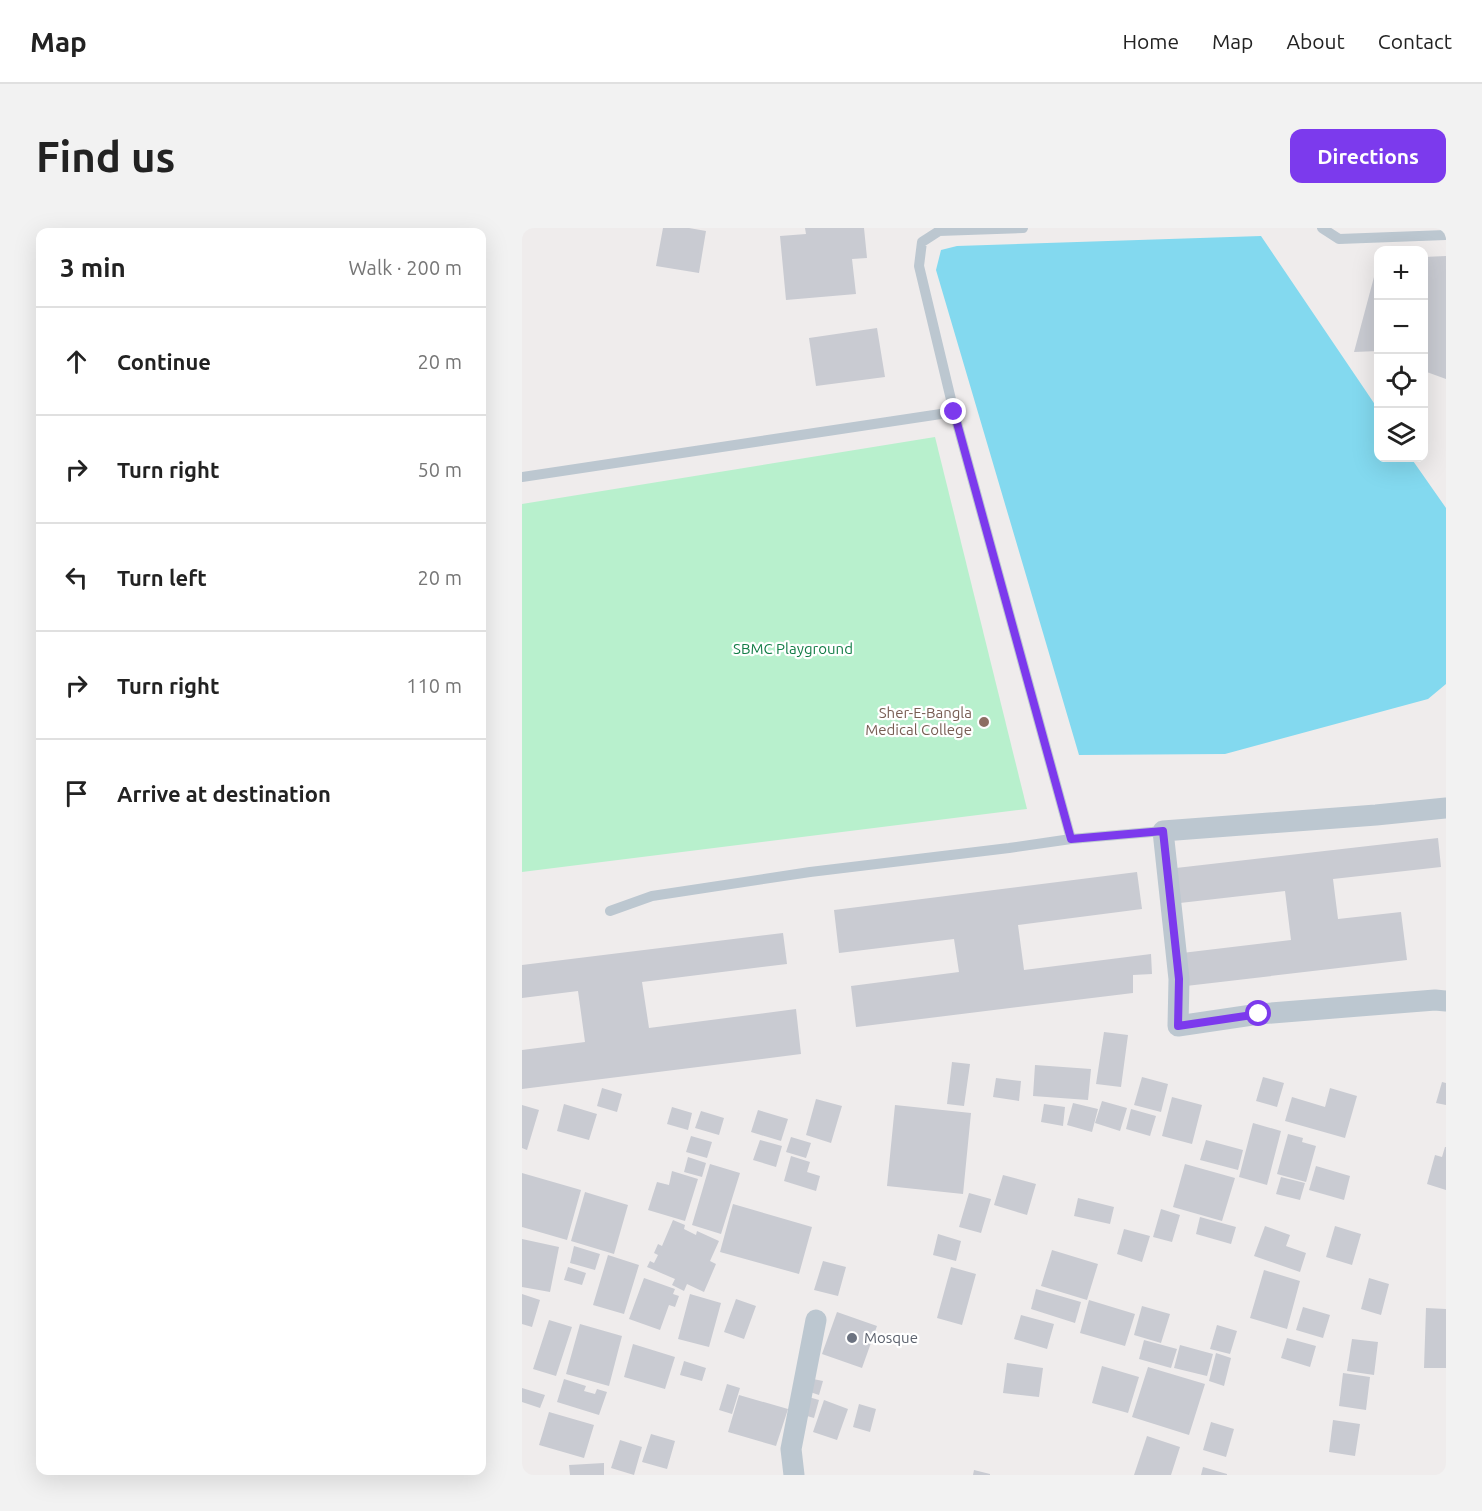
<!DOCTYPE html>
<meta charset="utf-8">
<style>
:root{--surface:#fff;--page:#f2f2f2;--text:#222;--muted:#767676;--line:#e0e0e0;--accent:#7c3aed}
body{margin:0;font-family:Ubuntu,sans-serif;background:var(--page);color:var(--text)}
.controls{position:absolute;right:18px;top:18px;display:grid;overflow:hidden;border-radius:12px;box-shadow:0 6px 24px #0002}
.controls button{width:54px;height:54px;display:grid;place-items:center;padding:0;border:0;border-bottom:2px solid var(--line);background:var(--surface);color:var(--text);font:30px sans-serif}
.stop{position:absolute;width:18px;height:18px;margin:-14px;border:4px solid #7c3aed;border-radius:50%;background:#fff}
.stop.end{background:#7c3aed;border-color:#fff;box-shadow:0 2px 6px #0008}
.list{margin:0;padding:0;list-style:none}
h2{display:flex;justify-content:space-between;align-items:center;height:78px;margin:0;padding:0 24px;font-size:26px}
h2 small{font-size:20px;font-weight:400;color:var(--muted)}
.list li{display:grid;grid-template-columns:39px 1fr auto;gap:18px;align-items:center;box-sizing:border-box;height:108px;padding:0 24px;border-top:2px solid var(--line)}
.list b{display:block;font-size:22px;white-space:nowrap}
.list em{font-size:20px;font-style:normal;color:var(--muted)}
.icon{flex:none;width:33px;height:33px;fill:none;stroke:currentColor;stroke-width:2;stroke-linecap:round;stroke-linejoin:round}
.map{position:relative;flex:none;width:924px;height:1247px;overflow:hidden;border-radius:12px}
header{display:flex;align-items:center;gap:36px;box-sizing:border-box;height:84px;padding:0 30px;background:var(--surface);border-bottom:2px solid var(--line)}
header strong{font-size:28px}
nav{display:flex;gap:33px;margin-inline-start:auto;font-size:21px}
.intro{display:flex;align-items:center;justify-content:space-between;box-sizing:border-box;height:144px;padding:0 36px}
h1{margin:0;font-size:42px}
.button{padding:15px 27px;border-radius:12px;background:var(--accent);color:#fff;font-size:21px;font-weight:700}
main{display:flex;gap:36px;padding:0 36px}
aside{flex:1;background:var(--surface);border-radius:12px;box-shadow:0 6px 24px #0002}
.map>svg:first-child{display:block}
</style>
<header>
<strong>Map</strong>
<nav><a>Home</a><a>Map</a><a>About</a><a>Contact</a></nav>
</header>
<div class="intro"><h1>Find us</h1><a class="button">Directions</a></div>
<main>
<aside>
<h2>3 min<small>Walk · 200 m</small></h2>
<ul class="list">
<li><svg class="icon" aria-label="ahead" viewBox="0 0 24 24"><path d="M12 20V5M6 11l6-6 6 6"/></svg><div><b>Continue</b></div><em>20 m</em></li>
<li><svg class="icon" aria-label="right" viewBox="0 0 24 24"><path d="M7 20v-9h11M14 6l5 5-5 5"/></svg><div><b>Turn right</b></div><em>50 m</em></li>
<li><svg class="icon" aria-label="left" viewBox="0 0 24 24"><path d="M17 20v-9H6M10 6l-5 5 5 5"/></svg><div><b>Turn left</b></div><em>20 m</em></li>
<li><svg class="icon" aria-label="right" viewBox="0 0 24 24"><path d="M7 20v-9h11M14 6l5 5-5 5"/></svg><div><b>Turn right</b></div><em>110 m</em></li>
<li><svg class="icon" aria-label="arrive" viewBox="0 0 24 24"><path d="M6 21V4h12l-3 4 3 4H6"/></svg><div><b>Arrive at destination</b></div></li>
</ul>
</aside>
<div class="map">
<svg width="924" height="1247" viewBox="0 0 924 1247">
<rect width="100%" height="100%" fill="#efecec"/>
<path fill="#b8f0cd" d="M 413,209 L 505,581 L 0,644 L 0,276 Z"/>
<path fill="#83d9ef" d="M 739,8 L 856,181 L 856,230 L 889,230 L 924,280 L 924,456 L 906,471 L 703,526 L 557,527 L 414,42 L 419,22 L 435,18 Z"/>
<path fill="#c9cbd2" d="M 141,0 L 167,0 L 184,3 L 177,45 L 134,38 Z
M 283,0 L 342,0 L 345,30 L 330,31 L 334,66 L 264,72 L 258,8 L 284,6 Z
M 924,28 L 924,151 L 902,143 L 902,29 Z
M 856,34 L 856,123 L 832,124 Z
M 355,100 L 363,149 L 294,158 L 287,110 Z
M 916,610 L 919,639 L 811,651 L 816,691 L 879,684 L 885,732 L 664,758 L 660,725 L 769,712 L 763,663 L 658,675 L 654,640 Z
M 615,644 L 620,681 L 496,697 L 502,742 L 629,726 L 630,746 L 611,747 L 611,765 L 334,799 L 329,758 L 437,744 L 432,711 L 317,725 L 312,682 Z
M 261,705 L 265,736 L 120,754 L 127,800 L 274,781 L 279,826 L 0,861 L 0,822 L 63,814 L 56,763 L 0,770 L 0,737 Z
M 582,804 L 606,807 L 599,859 L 574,856 Z
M 430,834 L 448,836 L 442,878 L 425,876 Z
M 513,837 L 569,841 L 566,872 L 511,868 Z
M 620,849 L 646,856 L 639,884 L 612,877 Z
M 741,849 L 762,855 L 755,879 L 734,873 Z
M 474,850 L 499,853 L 497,873 L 471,869 Z
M 920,854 L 924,855 L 924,877 L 914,875 Z
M 80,860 L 100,866 L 95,884 L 75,878 Z
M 808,860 L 835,868 L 823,910 L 763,893 L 770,869 L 803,879 Z
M 650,869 L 680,877 L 670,916 L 640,908 Z
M 294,871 L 320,878 L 309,915 L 284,907 Z
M 580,873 L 605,880 L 598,903 L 573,895 Z
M 551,875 L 576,881 L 570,904 L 545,897 Z
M 42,876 L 75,886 L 67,912 L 35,903 Z
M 522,876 L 543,879 L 541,898 L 519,894 Z
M 0,877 L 17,882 L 5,922 L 0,920 Z
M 373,877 L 449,885 L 441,966 L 365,958 Z
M 150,879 L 170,885 L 166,902 L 145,896 Z
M 609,881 L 634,888 L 628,908 L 604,901 Z
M 236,882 L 266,891 L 259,913 L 229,904 Z
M 179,883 L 202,890 L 197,907 L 173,900 Z
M 731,895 L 759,903 L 745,957 L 717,949 Z
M 766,906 L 781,910 L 780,914 L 794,918 L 784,954 L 755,946 Z
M 169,908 L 190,914 L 185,930 L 164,924 Z
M 269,909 L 289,915 L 284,930 L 264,924 Z
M 238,912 L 260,918 L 254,939 L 231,932 Z
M 684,912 L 721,922 L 716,942 L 678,932 Z
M 923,919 L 924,919 L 924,962 L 905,956 L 913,927 L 920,929 Z
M 269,928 L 288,934 L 285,944 L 298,948 L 294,963 L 262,953 Z
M 166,929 L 184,935 L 180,949 L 162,944 Z
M 188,936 L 218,945 L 199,1006 L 170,997 Z
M 663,936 L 713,950 L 700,993 L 651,979 Z
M 794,938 L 828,948 L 822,972 L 787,962 Z
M 150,943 L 176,951 L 163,993 L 126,982 L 135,954 L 147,957 Z
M 0,945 L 59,962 L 45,1012 L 0,999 Z
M 481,947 L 514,956 L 505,987 L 472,977 Z
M 759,949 L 783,955 L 778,972 L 754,966 Z
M 63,964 L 106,977 L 92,1026 L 49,1013 Z
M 447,965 L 469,971 L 459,1005 L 437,999 Z
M 556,970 L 592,979 L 588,996 L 552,988 Z
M 211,976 L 290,999 L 277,1046 L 198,1024 Z
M 639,981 L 658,987 L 650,1014 L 631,1009 Z
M 678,989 L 714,999 L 709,1016 L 674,1006 Z
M 151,992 L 163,997 L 162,1001 L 174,1007 L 175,1003 L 197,1013 L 188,1033 L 194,1036 L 182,1064 L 165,1056 L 162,1063 L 150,1057 L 153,1051 L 125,1039 L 128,1033 L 132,1035 L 136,1027 L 132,1025 L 136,1016 L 140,1018 Z
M 743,998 L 768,1007 L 764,1018 L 784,1025 L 778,1044 L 732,1028 Z
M 813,998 L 839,1006 L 830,1037 L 804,1029 Z
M 602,1001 L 628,1008 L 620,1034 L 595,1026 Z
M 416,1006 L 439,1013 L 434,1033 L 411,1027 Z
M 0,1011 L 37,1019 L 28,1064 L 0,1059 Z
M 52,1018 L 78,1026 L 73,1042 L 48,1035 Z
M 530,1022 L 576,1036 L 565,1072 L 519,1058 Z
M 86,1027 L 117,1037 L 102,1086 L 71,1077 Z
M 301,1033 L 324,1039 L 316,1068 L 292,1062 Z
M 46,1039 L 64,1045 L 60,1057 L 42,1052 Z
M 429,1039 L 454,1046 L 440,1097 L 415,1090 Z
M 742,1042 L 778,1053 L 765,1101 L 728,1090 Z
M 122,1050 L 153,1061 L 151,1066 L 157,1068 L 153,1079 L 147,1077 L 138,1102 L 107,1091 Z
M 847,1050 L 867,1056 L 859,1087 L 839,1081 Z
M 514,1061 L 559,1074 L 553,1095 L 509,1081 Z
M 0,1066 L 18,1072 L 10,1099 L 0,1096 Z
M 168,1066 L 199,1075 L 187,1119 L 156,1111 Z
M 214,1071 L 234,1078 L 222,1111 L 202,1104 Z
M 567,1072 L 613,1086 L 603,1118 L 558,1105 Z
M 620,1078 L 648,1086 L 639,1115 L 612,1107 Z
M 781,1079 L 808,1087 L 801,1110 L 774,1102 Z
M 904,1080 L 924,1081 L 924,1140 L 902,1140 Z
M 315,1084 L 355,1098 L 340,1140 L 300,1126 Z
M 499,1087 L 532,1096 L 525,1121 L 492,1111 Z
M 27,1092 L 50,1099 L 34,1148 L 11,1141 Z
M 58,1096 L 100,1108 L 87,1158 L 44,1146 Z
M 695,1097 L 715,1103 L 708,1126 L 688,1121 Z
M 765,1110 L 794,1118 L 788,1139 L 759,1130 Z
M 830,1111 L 856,1114 L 852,1147 L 825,1143 Z
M 622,1112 L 655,1121 L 649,1140 L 617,1131 Z
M 111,1116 L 153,1129 L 143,1161 L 102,1149 Z
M 658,1117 L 691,1126 L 685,1148 L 652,1140 Z
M 694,1125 L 709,1130 L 702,1158 L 687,1153 Z
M 162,1133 L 184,1140 L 180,1153 L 158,1147 Z
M 485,1135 L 521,1140 L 517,1169 L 481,1165 Z
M 580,1138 L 617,1149 L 606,1185 L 570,1175 Z
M 626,1139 L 683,1156 L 667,1207 L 610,1189 Z
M 821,1145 L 848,1149 L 844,1182 L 817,1178 Z
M 42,1151 L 64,1158 L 62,1163 L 73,1166 L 75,1161 L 85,1164 L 77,1187 L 35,1174 Z
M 291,1151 L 301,1153 L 297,1167 L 288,1164 Z
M 205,1156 L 218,1160 L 210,1186 L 197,1182 Z
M 0,1160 L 23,1167 L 18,1180 L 0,1174 Z
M 217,1167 L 266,1181 L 254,1218 L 206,1204 Z
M 283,1168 L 297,1172 L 292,1190 L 278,1186 Z
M 302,1172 L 326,1181 L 315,1212 L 291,1204 Z
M 337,1176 L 354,1181 L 348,1204 L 331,1199 Z
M 27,1184 L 72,1197 L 62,1230 L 17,1217 Z
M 811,1192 L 838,1196 L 833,1228 L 807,1224 Z
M 689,1194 L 712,1201 L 704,1229 L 681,1222 Z
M 129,1206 L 153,1213 L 145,1241 L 120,1234 Z
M 625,1208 L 658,1219 L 649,1247 L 612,1247 Z
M 98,1212 L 120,1219 L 112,1247 L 89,1240 Z
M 82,1235 L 82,1247 L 48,1247 L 47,1237 Z
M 681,1239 L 705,1246 L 705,1247 L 679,1247 Z
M 452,1242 L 468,1246 L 468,1247 L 451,1247 Z"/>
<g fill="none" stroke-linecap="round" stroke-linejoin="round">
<path stroke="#bcc7d0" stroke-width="10" d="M 800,0 L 817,11 L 924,7
M 432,184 L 397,38 L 400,14 L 417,3 L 501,0
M 0,249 L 432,184 L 549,611
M 88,683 L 130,668 L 288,644 L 487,620 L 549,611 L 641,603"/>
<path stroke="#bcc7d0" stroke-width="21" d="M 924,580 L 854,587 L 641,603 L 657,751 L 656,798 L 737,786 L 913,772 L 924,773
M 272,1247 L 269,1221 L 294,1092"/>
</g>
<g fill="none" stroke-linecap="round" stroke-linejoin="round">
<path stroke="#7c3aed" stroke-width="8" d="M 432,184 L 549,611 L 641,603 L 657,751 L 656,798 L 737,786"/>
</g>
<circle fill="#8d6e63" stroke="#fff" stroke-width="2" cx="462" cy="494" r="6"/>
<circle fill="#6b7280" stroke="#fff" stroke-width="2" cx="330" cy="1110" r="6"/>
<g text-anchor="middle" stroke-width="4.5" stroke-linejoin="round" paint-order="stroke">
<g font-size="15" fill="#137d47" stroke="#fff">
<text x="271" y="426">SBMC Playground</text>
</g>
<g font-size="15" fill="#785e54" stroke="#fff" text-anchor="end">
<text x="450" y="490">Sher-E-Bangla<tspan x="450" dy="17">Medical College</tspan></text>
</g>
<g font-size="15" fill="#5b616d" stroke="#fff" text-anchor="start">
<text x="342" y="1115">Mosque</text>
</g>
</g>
</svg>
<div class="controls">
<button>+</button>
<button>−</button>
<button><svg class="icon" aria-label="locate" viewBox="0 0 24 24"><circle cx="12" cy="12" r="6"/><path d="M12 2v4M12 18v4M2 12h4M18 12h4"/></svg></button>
<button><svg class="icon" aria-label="layers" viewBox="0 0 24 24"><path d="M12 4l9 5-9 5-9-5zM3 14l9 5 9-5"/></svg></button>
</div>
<div class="stop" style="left:737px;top:786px"></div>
<div class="stop end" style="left:432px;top:184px"></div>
</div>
</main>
